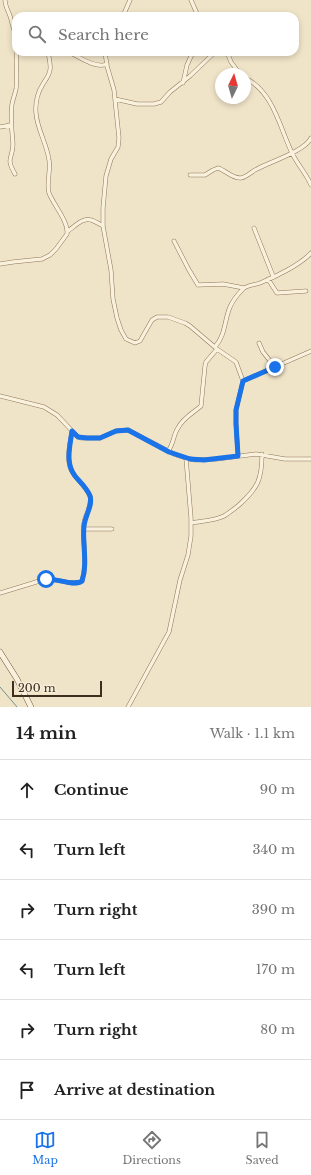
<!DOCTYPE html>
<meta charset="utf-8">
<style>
:root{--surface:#fff;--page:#f2f2f2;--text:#222;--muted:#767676;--line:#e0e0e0;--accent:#1a73e8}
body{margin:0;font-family:"Libre Baskerville",serif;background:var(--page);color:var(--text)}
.compass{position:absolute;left:215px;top:68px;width:36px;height:36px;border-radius:50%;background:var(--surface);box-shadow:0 2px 6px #0003;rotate:5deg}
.scale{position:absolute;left:12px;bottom:10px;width:90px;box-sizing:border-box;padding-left:4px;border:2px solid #3d2e20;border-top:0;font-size:11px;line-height:14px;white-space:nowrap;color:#3d2e20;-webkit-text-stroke:3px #f7eed8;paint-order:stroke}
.stop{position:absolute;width:12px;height:12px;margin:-9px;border:3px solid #1a73e8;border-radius:50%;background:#fff}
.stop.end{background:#1a73e8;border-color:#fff;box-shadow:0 1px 4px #0008}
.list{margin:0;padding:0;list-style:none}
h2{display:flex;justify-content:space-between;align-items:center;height:52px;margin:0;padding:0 16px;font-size:17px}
h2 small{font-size:13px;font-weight:400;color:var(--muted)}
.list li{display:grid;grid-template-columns:26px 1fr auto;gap:12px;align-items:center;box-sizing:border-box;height:60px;padding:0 16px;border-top:1px solid var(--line)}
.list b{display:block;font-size:15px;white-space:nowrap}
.list em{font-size:13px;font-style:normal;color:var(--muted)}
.icon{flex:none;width:22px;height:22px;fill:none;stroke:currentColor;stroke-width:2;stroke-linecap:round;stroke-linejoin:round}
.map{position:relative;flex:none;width:311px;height:707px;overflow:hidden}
.search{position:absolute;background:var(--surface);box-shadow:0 2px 6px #0003;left:12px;right:12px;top:12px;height:44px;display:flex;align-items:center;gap:10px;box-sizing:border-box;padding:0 14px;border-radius:12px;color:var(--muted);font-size:15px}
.sheet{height:412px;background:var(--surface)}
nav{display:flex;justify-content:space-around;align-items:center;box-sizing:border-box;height:56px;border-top:1px solid var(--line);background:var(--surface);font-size:11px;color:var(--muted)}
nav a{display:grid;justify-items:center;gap:2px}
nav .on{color:var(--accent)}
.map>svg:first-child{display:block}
</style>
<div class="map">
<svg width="311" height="707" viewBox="0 0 311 707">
<rect width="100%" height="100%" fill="#f0e4c8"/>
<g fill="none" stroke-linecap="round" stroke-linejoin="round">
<path stroke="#6f938a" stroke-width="1" d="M 0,687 L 17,707"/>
<defs>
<path id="street" d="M 5,0 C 5,6 8,10 10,16 C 12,22 13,29 16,35
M 191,0 L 198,16
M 123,16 L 130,0
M 69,52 C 79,57 96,69 107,64
M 105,52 L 107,66 L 114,90 L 119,138 L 118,147 L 111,159 L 106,176 L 103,208 L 103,226 L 111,270 L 113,299 L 117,318 L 121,330 L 126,339 L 135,343 L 140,341 L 152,320 L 157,317 L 168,317 L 185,323 L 190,326 L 217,349 L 236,362 L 243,381 L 236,410 L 236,424 L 238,456
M 227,52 L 231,62 L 240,74
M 245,78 C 273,91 280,128 292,153 C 297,164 306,173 311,185
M 183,83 L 187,65 L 193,52
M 115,99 L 137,104 L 154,104 L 161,102 L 170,92 L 190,76 L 215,52
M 0,127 L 11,125
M 15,174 C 5,157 13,159 13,144 C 12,131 10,117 12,104 C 13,99 15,94 16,89 C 18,77 15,64 17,52
M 190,175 L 205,175 L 213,170 L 218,168 C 225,170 233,179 241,178 C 247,177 252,171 257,169 C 270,162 305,151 311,138
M 254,228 L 273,276
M 68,231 C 74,227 83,217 91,220 C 95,221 99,224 103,226
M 174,241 L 189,270 L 198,285 L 223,284 L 244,288
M 0,264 L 13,262 L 42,259 L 50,255 L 56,249 L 67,234 C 69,222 53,204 49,193 C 46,185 51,170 49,160 C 47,144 37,129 36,113 C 35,102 38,92 43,84 C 46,79 49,76 50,70 C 51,64 49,58 48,52
M 268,279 L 277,293 L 306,291
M 259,343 L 263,352 L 275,367
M 215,347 C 226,334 224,321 230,307 C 233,300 238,294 243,289 C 247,285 255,285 260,283 C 275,277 300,265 311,253
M 243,381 L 293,359 L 311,351
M 0,396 L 44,407 L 57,415 L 77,436 L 81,438 L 100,438 L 116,431 L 128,430 L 174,454 L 186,458 L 195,460 L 217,459 L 256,454 L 285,459 L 311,459
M 168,451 C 174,444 173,435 178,428 C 183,418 193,413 201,406 L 205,366 L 206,362 L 217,349
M 191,523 C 201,521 214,521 224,516 C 229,513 234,509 239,505 C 258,488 262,479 262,454
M 84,529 L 112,529
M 0,593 L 46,579 C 56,578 74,587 82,581 C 88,562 82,542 84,523 C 85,514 93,505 90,496 C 86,487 78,481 73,473 C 65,462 70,444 72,431
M 128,707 L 169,632 L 180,580 L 188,555 L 191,536 L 191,518 L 186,458"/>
<path id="secondary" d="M 0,652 L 17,679 L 31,707"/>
</defs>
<use href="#street" stroke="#8d765c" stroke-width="4.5"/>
<use href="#secondary" stroke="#6f573f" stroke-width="6"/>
<use href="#street" stroke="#faf1dc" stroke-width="3.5"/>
<use href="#secondary" stroke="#faf1dc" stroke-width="5"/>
</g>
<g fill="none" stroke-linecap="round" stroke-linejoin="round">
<path stroke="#1a73e8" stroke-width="5" d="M 46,579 C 56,578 74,587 82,581 C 88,563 82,544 84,526 C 85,516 93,505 90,496 C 87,488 80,482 75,476 C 65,463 70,446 72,431 L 78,437 L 87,438 L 100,438 L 116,431 L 128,430 L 169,452 L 190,459 L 204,460 L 238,456 L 236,424 L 236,410 L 243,381 L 275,367"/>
</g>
</svg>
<svg class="compass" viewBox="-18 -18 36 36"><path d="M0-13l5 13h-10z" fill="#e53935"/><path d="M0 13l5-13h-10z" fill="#767676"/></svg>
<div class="scale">200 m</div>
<div class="stop" style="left:46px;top:579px"></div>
<div class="stop end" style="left:275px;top:367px"></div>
<div class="search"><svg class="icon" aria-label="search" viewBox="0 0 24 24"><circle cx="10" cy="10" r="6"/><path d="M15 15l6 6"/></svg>Search here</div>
</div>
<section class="sheet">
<h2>14 min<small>Walk · 1.1 km</small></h2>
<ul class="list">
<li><svg class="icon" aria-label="ahead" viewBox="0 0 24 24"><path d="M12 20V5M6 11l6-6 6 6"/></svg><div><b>Continue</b></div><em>90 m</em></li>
<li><svg class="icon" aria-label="left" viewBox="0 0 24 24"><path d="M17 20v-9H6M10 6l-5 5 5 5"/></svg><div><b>Turn left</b></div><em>340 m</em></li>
<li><svg class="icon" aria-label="right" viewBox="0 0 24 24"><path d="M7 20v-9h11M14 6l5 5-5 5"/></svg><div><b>Turn right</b></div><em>390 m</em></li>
<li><svg class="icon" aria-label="left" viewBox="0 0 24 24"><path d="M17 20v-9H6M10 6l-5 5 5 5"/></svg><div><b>Turn left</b></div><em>170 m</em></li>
<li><svg class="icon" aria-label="right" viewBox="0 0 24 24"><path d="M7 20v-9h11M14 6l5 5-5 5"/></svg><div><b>Turn right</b></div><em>80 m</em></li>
<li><svg class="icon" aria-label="arrive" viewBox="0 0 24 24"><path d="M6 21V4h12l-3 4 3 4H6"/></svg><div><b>Arrive at destination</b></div></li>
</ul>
</section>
<nav>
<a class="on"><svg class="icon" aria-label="map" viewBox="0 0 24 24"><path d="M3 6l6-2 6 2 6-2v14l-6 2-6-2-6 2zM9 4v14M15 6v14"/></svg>Map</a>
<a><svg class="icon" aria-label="directions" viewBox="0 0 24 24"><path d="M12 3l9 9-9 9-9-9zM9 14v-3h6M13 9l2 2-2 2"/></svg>Directions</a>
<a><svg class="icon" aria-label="saved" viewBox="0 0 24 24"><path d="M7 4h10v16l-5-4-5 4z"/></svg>Saved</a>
</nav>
